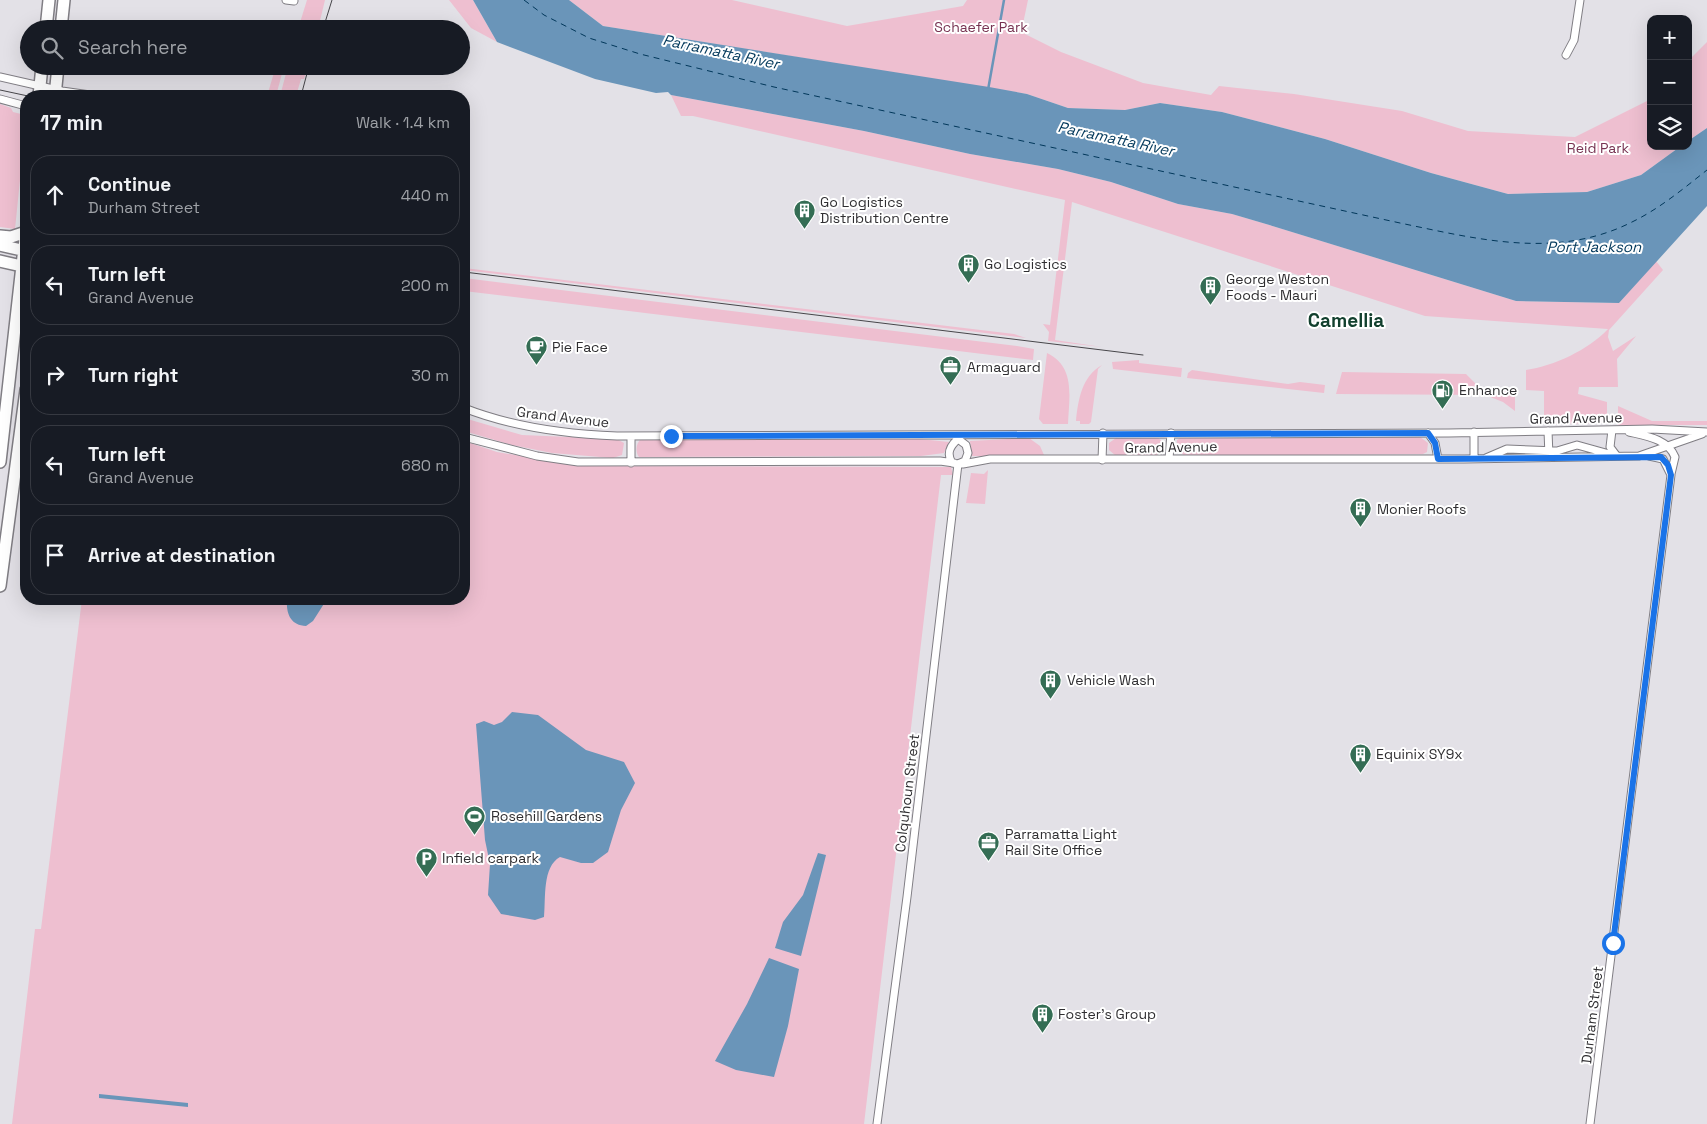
<!DOCTYPE html>
<meta charset="utf-8">
<style>
:root{--surface:#171b24;--page:#242831;--text:#f1f3f6;--muted:#9ea1a6;--line:#363941}
body{margin:0;font-family:"Space Grotesk",sans-serif;background:var(--page);color:var(--text)}
.controls{position:absolute;right:15px;top:15px;display:grid;overflow:hidden;border-radius:10px;box-shadow:0 5px 20px #0002}
.controls button{width:45px;height:45px;display:grid;place-items:center;padding:0;border:0;border-bottom:1px solid var(--line);background:var(--surface);color:var(--text);font:25px sans-serif}
.stop{position:absolute;width:15px;height:15px;margin:-11px;border:4px solid #1a73e8;border-radius:50%;background:#fff}
.stop.end{background:#1a73e8;border-color:#fff;box-shadow:0 1px 5px #0008}
.list{margin:0;padding:0;list-style:none}
h2{display:flex;justify-content:space-between;align-items:center;height:65px;margin:0;padding:0 20px;font-size:21px}
h2 small{font-size:16px;font-weight:400;color:var(--muted)}
.list li{display:grid;grid-template-columns:32px 1fr auto;gap:15px;align-items:center;box-sizing:border-box;height:80px;margin:0 10px 10px;padding:0 10px;border:1px solid var(--line);border-radius:20px}
.list b{display:block;font-size:19px;white-space:nowrap}
.list p{margin:0;font-size:16px;white-space:nowrap;color:var(--muted)}
.list em{font-size:16px;font-style:normal;color:var(--muted)}
.icon{flex:none;width:28px;height:28px;fill:none;stroke:currentColor;stroke-width:2;stroke-linecap:round;stroke-linejoin:round}
.map{position:relative;flex:none;width:1707px;height:1124px;overflow:hidden}
.search{position:absolute;background:var(--surface);box-shadow:0 5px 20px #0002;left:20px;top:20px;width:450px;height:55px;display:flex;align-items:center;gap:12px;box-sizing:border-box;padding:0 18px;border-radius:28px;color:var(--muted);font-size:19px}
.panel{position:absolute;background:var(--surface);box-shadow:0 5px 20px #0002;left:20px;top:90px;width:450px;height:515px;border-radius:20px}
.map>svg:first-child{display:block}
</style>
<div class="map">
<svg width="1707" height="1124" viewBox="0 0 1707 1124">
<rect width="100%" height="100%" fill="#e3e1e7"/>
<path fill="#eebfd0" d="M 307,0 L 325,0 L 318,29 L 298,29 Z
M 449,0 L 473,0 L 497,42 L 471,28 Z
M 569,0 L 732,0 L 847,26 L 963,6 L 967,0 L 1028,0 L 1024,19 L 1025,34 L 1061,52 L 1143,83 L 1211,95 L 1219,86 L 1294,94 L 1402,111 L 1468,131 L 1575,137 L 1651,99 L 1651,146 L 1681,146 L 1641,175 L 1587,192 L 1508,194 L 1431,173 L 1325,139 L 1222,112 L 1160,103 L 1125,110 L 1068,108 L 1027,94 L 603,26 Z
M 1707,42 L 1707,128 L 1688,141 L 1688,61 Z
M 276,66 L 284,66 L 276,96 L 267,96 Z
M 288,66 L 308,66 L 304,79 L 301,79 L 296,96 L 280,96 Z
M 671,95 L 864,131 L 970,154 L 1058,169 L 1111,182 L 1178,204 L 1232,214 L 1266,224 L 1516,301 L 1619,303 L 1656,261 L 1663,270 L 1609,330 L 1608,337 L 1613,351 L 1636,336 L 1617,359 L 1618,387 L 1579,387 L 1578,394 L 1607,402 L 1607,423 L 1544,424 L 1544,391 L 1526,390 L 1526,370 C 1554,366 1588,350 1608,329 L 1425,316 L 1072,202 L 1055,340 L 1102,347 L 1048,341 L 1049,332 L 1043,324 L 1050,325 L 1065,200 L 693,116 L 681,116 Z
M 0,104 L 11,108 L 13,112 L 21,114 L 26,121 L 15,229 L 0,227 Z
M 464,268 L 1014,334 L 1026,338 L 464,270 Z
M 464,278 L 1017,346 L 1034,349 L 1033,360 L 464,291 Z
M 1047,353 C 1076,367 1069,397 1068,424 L 1043,424 L 1039,419 Z
M 1139,360 L 1139,363 L 1182,368 L 1181,377 L 1113,369 L 1112,362 Z
M 1102,365 L 1098,369 L 1091,422 L 1089,424 L 1080,424 L 1080,421 L 1076,421 C 1078,400 1082,376 1102,365 Z
M 1192,370 L 1288,384 L 1300,382 L 1325,385 L 1324,393 L 1187,378 L 1188,373 Z
M 1342,372 L 1466,374 L 1477,385 L 1478,390 L 1515,390 L 1515,411 L 1503,402 L 1485,395 L 1336,394 Z
M 1618,406 L 1652,421 L 1707,421 L 1707,425 L 1618,425 Z
M 464,418 L 522,435 L 617,439 L 624,443 L 622,455 L 613,458 L 552,453 L 512,445 L 464,431 Z
M 1419,436 L 1428,443 L 1427,452 L 1423,454 L 1185,456 L 1177,450 L 1177,440 L 1182,437 Z
M 1157,437 L 1162,441 L 1162,449 L 1156,456 L 1116,456 L 1109,450 L 1109,443 L 1116,438 Z
M 910,438 L 949,442 L 944,453 L 921,456 L 639,457 C 635,452 636,443 641,439 Z
M 1029,438 L 1040,446 L 1044,455 L 1022,457 L 972,456 L 970,441 Z
M 464,441 L 497,452 L 581,466 L 951,467 L 953,475 L 941,475 L 864,1124 L 12,1124 L 35,929 L 41,929 L 82,599 L 464,599 Z
M 988,470 L 985,504 L 966,503 L 971,473 L 984,474 Z"/>
<path fill="#6a95b9" d="M 473,0 L 569,0 L 603,26 L 989,87 L 1027,94 L 1068,108 L 1125,110 L 1160,103 L 1222,112 L 1325,139 L 1431,173 L 1508,194 L 1587,192 L 1641,175 L 1681,146 L 1688,146 L 1688,141 L 1707,128 L 1707,206 L 1619,303 L 1516,301 L 1266,224 L 1232,214 L 1178,204 L 1111,182 L 1058,169 L 970,154 L 864,131 L 671,95 L 668,92 L 656,93 L 595,79 L 497,42 Z
M 287,599 L 298,599 L 305,603 L 311,599 L 327,599 L 313,621 L 306,626 C 290,625 286,613 287,599 Z
M 512,712 L 538,715 L 586,750 L 624,762 L 635,783 L 621,810 L 608,852 L 593,863 L 581,863 L 560,857 C 542,867 546,898 544,917 L 535,920 L 501,914 L 488,895 L 490,864 L 485,840 L 476,724 L 484,721 L 494,725 L 502,722 Z
M 818,853 L 826,855 L 801,956 L 775,948 L 783,922 L 803,895 Z
M 769,958 L 799,969 L 788,1026 L 774,1077 L 736,1070 L 715,1061 L 747,1004 Z
M 99,1094 L 188,1103 L 188,1107 L 99,1098 Z"/>
<g fill="none" stroke-linecap="round" stroke-linejoin="round">
<path stroke="#6a95b9" stroke-width="2.5" d="M 988,90 L 1004,0"/>
<path stroke="#01375a" stroke-width="1" stroke-dasharray="6 5" stroke-linecap="butt" d="M 524,0 L 544,15 L 589,38 L 640,54 L 774,87 L 1400,223 C 1477,239 1557,260 1632,222 C 1659,209 1683,189 1707,170"/>
<defs>
<path id="street" d="M 286,0 L 294,1
M 1566,55 L 1574,40 L 1580,0
M 0,77 L 62,91 L 97,96
M 0,99 L 26,106
M 464,408 C 512,427 565,434 617,436 L 1449,433 L 1652,429 L 1707,432
M 1612,430 L 1610,447 L 1616,455
M 1548,431 L 1549,456
M 1474,432 L 1474,459
M 1629,432 C 1646,436 1668,439 1675,457 L 1671,474
M 1428,433 L 1435,443 L 1438,459
M 464,437 L 537,456 L 578,462 L 940,461 L 954,463
M 958,439 L 966,445 L 968,453 L 965,461 L 958,464 L 952,463 C 946,453 950,446 958,439 Z
M 1486,458 L 1507,449 L 1557,451 L 1577,445 L 1613,455
M 1169,459 L 1171,433
M 1102,460 L 1103,433
M 631,463 L 631,436
M 963,464 L 990,459 L 1464,459 L 1639,456 L 1702,434
M 877,1124 L 907,897 L 958,464
M 1590,1124 L 1671,475 L 1663,459 L 1649,456"/>
<path id="primary" d="M 46,29 L 49,0
M 61,29 L 64,0
M 39,96 L 42,66
M 55,96 L 58,66
M 0,236 L 11,237 L 26,232
M 0,245 L 26,251
M 0,261 L 26,267
M 0,462 L 26,230
M 0,586 L 26,390"/>
</defs>
<use href="#street" stroke="#807e84" stroke-width="9"/>
<use href="#primary" stroke="#807e84" stroke-width="14"/>
<use href="#street" stroke="#fff" stroke-width="7"/>
<use href="#primary" stroke="#fff" stroke-width="11"/>
<path stroke="#47464a" stroke-width="1" d="M 323,29 L 332,0
M 0,90 L 28,96
M 301,96 L 309,66
M 464,272 L 1143,355"/>
</g>
<g fill="none" stroke-linecap="round" stroke-linejoin="round">
<path stroke="#1a73e8" stroke-width="6" d="M 671,436 L 1428,433 L 1435,443 L 1438,459 L 1661,457 L 1668,465 L 1671,475 L 1613,943"/>
</g>
<defs>
<symbol id="building-pin" viewBox="-11 -11 22 30"><path d="M0 17L-7.5 6A9.5 9.5 0 1 1 7.5 6Z" fill="#346d54" stroke="#fff"/><path d="M-4-6H4V6H1V3H-1V6H-4ZM-2.5-4.3h1.7v1.8h-1.7ZM.8-4.3h1.7v1.8H.8ZM-2.5-1h1.7V.8h-1.7ZM.8-1h1.7V.8H.8Z" fill="#fff"/></symbol>
<symbol id="cafe-pin" viewBox="-11 -11 22 30"><path d="M0 17L-7.5 6A9.5 9.5 0 1 1 7.5 6Z" fill="#346d54" stroke="#fff"/><path d="M-5.5-4.5H6V0H3Q3 3.5 0 3.5H-2.5Q-5.5 3.5-5.5 0ZM3-3.2v2h1.7v-2ZM-6 4.5H4V6H-6Z" fill="#fff"/></symbol>
<symbol id="office-pin" viewBox="-11 -11 22 30"><path d="M0 17L-7.5 6A9.5 9.5 0 1 1 7.5 6Z" fill="#346d54" stroke="#fff"/><path d="M-6-3h4V-5.5h4V-3h4V5H-6ZM-1-4.5V-3h2v-1.5ZM-6 0V1H6V0Z" fill="#fff"/></symbol>
<symbol id="fuel-pin" viewBox="-11 -11 22 30"><path d="M0 17L-7.5 6A9.5 9.5 0 1 1 7.5 6Z" fill="#346d54" stroke="#fff"/><path d="M-5.5-6h7V0h2V4h1.3V-2.5L3-4.5l.8-.8L6-3V5H2.5V1h-1V6h-7ZM-4.2-4.7v3.2H.2V-4.7Z" fill="#fff"/></symbol>
<symbol id="stadium-pin" viewBox="-11 -11 22 30"><path d="M0 17L-7.5 6A9.5 9.5 0 1 1 7.5 6Z" fill="#346d54" stroke="#fff"/><path d="M0-5a6.5 5 0 1 0 0 10a6.5 5 0 1 0 0-10ZM-3.5-1.8h7v3.6h-7Z" fill="#fff"/></symbol>
<symbol id="parking-pin" viewBox="-11 -11 22 30"><path d="M0 17L-7.5 6A9.5 9.5 0 1 1 7.5 6Z" fill="#346d54" stroke="#fff"/><path d="M-3.5-5.5H1a3.5 3.5 0 0 1 0 7H-1V5.5H-3.5ZM-1-3.4V-.6H.8a1.4 1.4 0 0 0 0-2.8Z" fill="#fff"/></symbol>
</defs>
<g fill-rule="evenodd">
<use href="#building-pin" x="792" y="198" width="25" height="34"/>
<use href="#building-pin" x="956" y="252" width="25" height="34"/>
<use href="#building-pin" x="1198" y="274" width="25" height="34"/>
<use href="#cafe-pin" x="524" y="334" width="25" height="34"/>
<use href="#office-pin" x="938" y="354" width="25" height="34"/>
<use href="#fuel-pin" x="1430" y="378" width="25" height="34"/>
<use href="#building-pin" x="1348" y="496" width="25" height="34"/>
<use href="#building-pin" x="1038" y="668" width="25" height="34"/>
<use href="#building-pin" x="1348" y="742" width="25" height="34"/>
<use href="#stadium-pin" x="462" y="804" width="25" height="34"/>
<use href="#office-pin" x="976" y="830" width="25" height="34"/>
<use href="#parking-pin" x="414" y="846" width="25" height="34"/>
<use href="#building-pin" x="1030" y="1002" width="25" height="34"/>
</g>
<g text-anchor="middle" stroke-width="4" stroke-linejoin="round" paint-order="stroke">
<g font-size="14" fill="#773352" stroke="#fff">
<text x="981" y="32">Schaefer Park</text>
<text x="1598" y="153">Reid Park</text>
</g>
<g font-size="14" fill="#2f2e31" stroke="#fff" text-anchor="start">
<text x="820" y="207">Go Logistics<tspan x="820" dy="16">Distribution Centre</tspan></text>
<text x="984" y="269">Go Logistics</text>
<text x="1226" y="284">George Weston<tspan x="1226" dy="16">Foods - Mauri</tspan></text>
<text x="552" y="352">Pie Face</text>
<text x="967" y="372">Armaguard</text>
<text x="1459" y="395">Enhance</text>
<text x="1377" y="514">Monier Roofs</text>
<text x="1067" y="685">Vehicle Wash</text>
<text x="1376" y="759">Equinix SY9x</text>
<text x="491" y="821">Rosehill Gardens</text>
<text x="1005" y="839">Parramatta Light<tspan x="1005" dy="16">Rail Site Office</tspan></text>
<text x="442" y="863">Infield carpark</text>
<text x="1058" y="1019">Foster's Group</text>
</g>
<g font-size="14" fill="#2f2e31" stroke="#fff">
<text transform="translate(563 417) rotate(7)" y="5">Grand Avenue</text>
<text transform="translate(1576 418) rotate(-1)" y="5">Grand Avenue</text>
<text transform="translate(1171 447) rotate(-1)" y="5">Grand Avenue</text>
<text transform="translate(907 793) rotate(-83)" y="5">Colquhoun Street</text>
<text transform="translate(1592 1015) rotate(-83)" y="5">Durham Street</text>
</g>
<g font-size="15" font-style="italic" fill="#01375a" stroke="#fff">
<text transform="translate(721 52) rotate(12)" y="5">Parramatta River</text>
<text transform="translate(1116 139) rotate(12)" y="5">Parramatta River</text>
<text x="1594" y="252">Port Jackson</text>
</g>
<g font-size="19" font-weight="bold" fill="#12402e" stroke="#fff">
<text x="1346" y="327">Camellia</text>
</g>
</g>
</svg>
<div class="controls">
<button>+</button>
<button>−</button>
<button><svg class="icon" aria-label="layers" viewBox="0 0 24 24"><path d="M12 4l9 5-9 5-9-5zM3 14l9 5 9-5"/></svg></button>
</div>
<div class="stop" style="left:1613px;top:943px"></div>
<div class="stop end" style="left:671px;top:436px"></div>
<div class="search"><svg class="icon" aria-label="search" viewBox="0 0 24 24"><circle cx="10" cy="10" r="6"/><path d="M15 15l6 6"/></svg>Search here</div>
<section class="panel">
<h2>17 min<small>Walk · 1.4 km</small></h2>
<ul class="list">
<li><svg class="icon" aria-label="ahead" viewBox="0 0 24 24"><path d="M12 20V5M6 11l6-6 6 6"/></svg><div><b>Continue</b><p>Durham Street</p></div><em>440 m</em></li>
<li><svg class="icon" aria-label="left" viewBox="0 0 24 24"><path d="M17 20v-9H6M10 6l-5 5 5 5"/></svg><div><b>Turn left</b><p>Grand Avenue</p></div><em>200 m</em></li>
<li><svg class="icon" aria-label="right" viewBox="0 0 24 24"><path d="M7 20v-9h11M14 6l5 5-5 5"/></svg><div><b>Turn right</b></div><em>30 m</em></li>
<li><svg class="icon" aria-label="left" viewBox="0 0 24 24"><path d="M17 20v-9H6M10 6l-5 5 5 5"/></svg><div><b>Turn left</b><p>Grand Avenue</p></div><em>680 m</em></li>
<li><svg class="icon" aria-label="arrive" viewBox="0 0 24 24"><path d="M6 21V4h12l-3 4 3 4H6"/></svg><div><b>Arrive at destination</b></div></li>
</ul>
</section>
</div>
